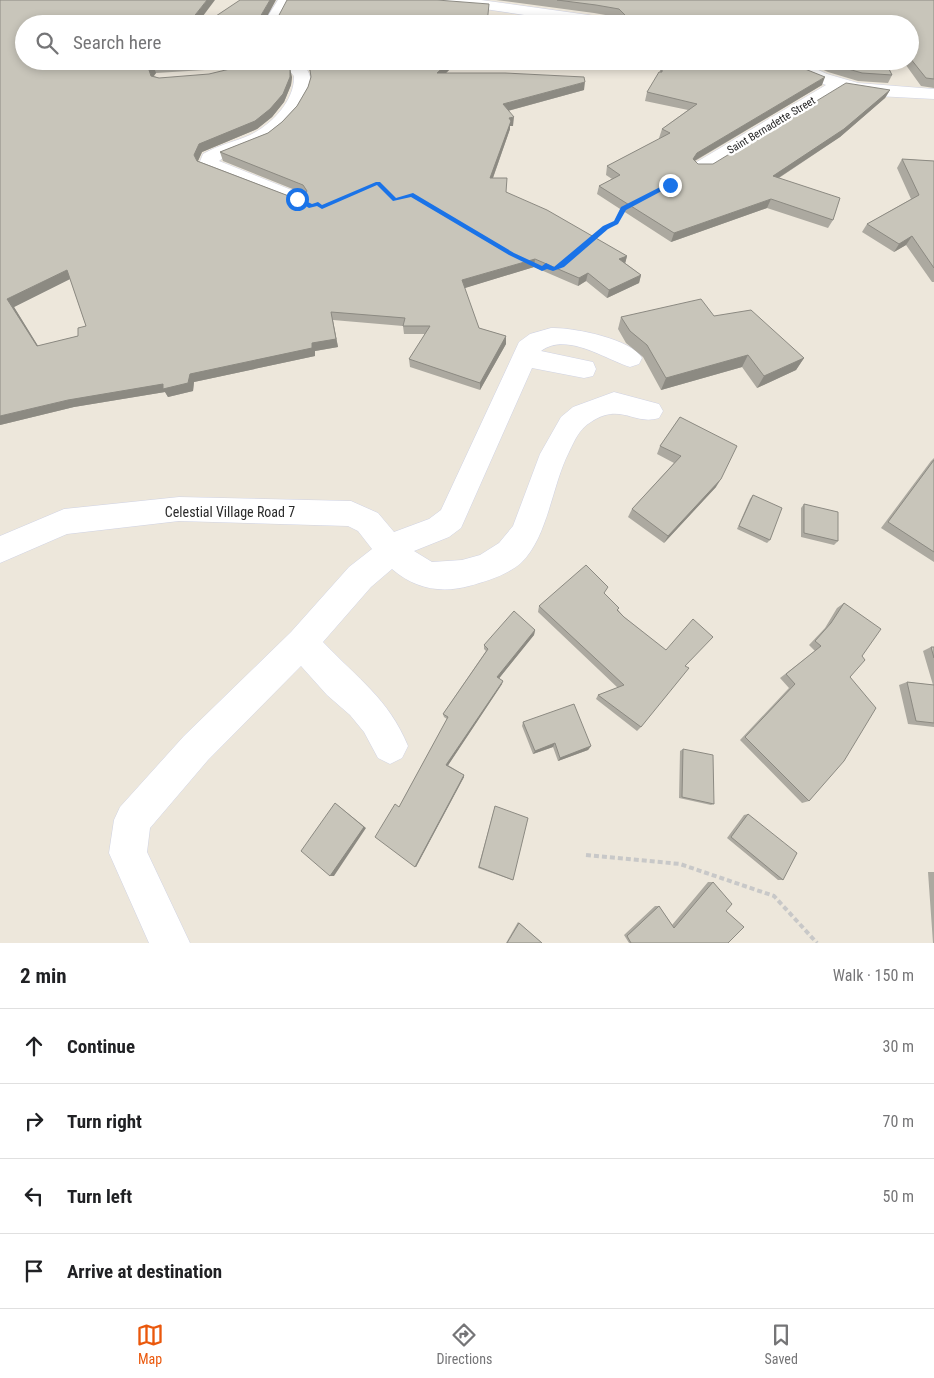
<!DOCTYPE html>
<meta charset="utf-8">
<style>
:root{--surface:#fff;--page:#f6f6f6;--text:#202124;--muted:#757577;--line:#e0e0e0;--accent:#ea580c}
body{margin:0;font-family:"Roboto Condensed",sans-serif;background:var(--page);color:var(--text)}
.stop{position:absolute;width:15px;height:15px;margin:-11px;border:4px solid #1a73e8;border-radius:50%;background:#fff}
.stop.end{background:#1a73e8;border-color:#fff;box-shadow:0 1px 5px #0008}
.list{margin:0;padding:0;list-style:none}
h2{display:flex;justify-content:space-between;align-items:center;height:65px;margin:0;padding:0 20px;font-size:21px}
h2 small{font-size:16px;font-weight:400;color:var(--muted)}
.list li{display:grid;grid-template-columns:32px 1fr auto;gap:15px;align-items:center;box-sizing:border-box;height:75px;padding:0 20px;border-top:1px solid var(--line)}
.list b{display:block;font-size:19px;white-space:nowrap}
.list em{font-size:16px;font-style:normal;color:var(--muted)}
.icon{flex:none;width:28px;height:28px;fill:none;stroke:currentColor;stroke-width:2;stroke-linecap:round;stroke-linejoin:round}
.map{position:relative;flex:none;width:934px;height:943px;overflow:hidden}
.search{position:absolute;background:var(--surface);box-shadow:0 2px 8px #0003;left:15px;right:15px;top:15px;height:55px;display:flex;align-items:center;gap:12px;box-sizing:border-box;padding:0 18px;border-radius:28px;color:var(--muted);font-size:19px}
.sheet{height:365px;background:var(--surface)}
nav{display:flex;justify-content:space-around;align-items:center;box-sizing:border-box;height:70px;border-top:1px solid var(--line);background:var(--surface);font-size:14px;color:var(--muted)}
nav a{display:grid;justify-items:center;gap:2px}
nav .on{color:var(--accent)}
.map>svg:first-child{display:block}
</style>
<div class="map">
<svg width="934" height="943" viewBox="0 0 934 943">
<rect width="100%" height="100%" fill="#ede7db"/>
<g fill="none" stroke-linecap="round" stroke-linejoin="round">
<defs>
<path id="minor" d="M 278,0 L 292,0 L 278,24 L 263,24 Z
M 403,0 L 481,0 L 617,19 L 624,24 L 584,24 L 478,8 L 410,4 Z
M 281,61 L 299,61 C 304,65 309,71 310,77 C 315,97 285,131 269,140 C 253,149 232,150 219,161 L 304,195 L 307,199 L 304,203 L 297,205 L 202,168 L 199,164 L 203,154 C 218,145 234,142 250,135 C 271,125 295,101 294,76 Z
M 779,61 L 799,61 L 827,74 L 858,83 L 934,89 L 934,99 L 877,96 L 842,89 L 709,171 L 695,171 L 692,167 L 695,163 L 826,85 L 798,74 Z
M 551,328 C 572,327 632,339 642,358 L 639,364 L 630,367 C 604,359 567,332 541,351 L 593,362 L 596,369 L 593,376 L 584,378 L 532,368 L 461,528 L 449,537 L 414,551 L 432,562 L 462,560 L 480,555 L 499,543 L 513,526 L 540,454 L 561,417 L 573,407 L 614,392 L 659,404 L 663,411 L 659,418 C 634,426 621,402 591,422 C 579,429 575,440 569,452 C 552,485 548,537 521,563 C 507,575 487,581 469,586 C 440,594 414,588 392,569 L 371,587 L 323,642 C 358,679 388,698 408,746 L 402,758 L 390,764 L 378,758 L 364,732 L 350,715 L 327,695 L 301,666 L 208,760 L 150,828 L 147,852 L 190,943 L 149,943 L 109,853 L 114,820 L 120,807 L 184,736 L 291,632 L 349,567 L 372,549 L 358,531 L 348,526 L 179,521 L 67,534 L 0,563 L 0,536 L 64,509 L 179,497 L 351,501 L 378,513 L 394,532 L 429,519 L 441,510 L 519,342 L 530,334 Z"/>
</defs>
<use href="#minor" stroke="#d0d3e4" stroke-width="1"/>
<path stroke="#c8c8c8" stroke-width="2.5" stroke-dasharray="3 2" stroke-linecap="butt" d="M 591,240 L 616,222 L 623,208"/>
<path stroke="#c8c8c8" stroke-width="4" stroke-dasharray="5 3" stroke-linecap="butt" d="M 586,855 L 680,864 L 774,896 L 817,943"/>
<use href="#minor" fill="#fff" fill-rule="evenodd"/>
</g>
<path fill="#aca9a0" fill-rule="evenodd" d="M 0,0 L 24,61 L 230,61 L 220,66 L 205,70 L 156,73 L 154,76 L 159,78 L 292,77 L 291,85 L 284,102 L 272,117 L 257,129 L 202,152 L 198,161 L 294,198 L 304,196 L 305,194 L 223,161 L 220,152 L 268,133 L 282,122 L 297,106 L 308,87 L 311,77 L 310,71 L 301,61 L 458,61 L 446,73 L 584,90 L 508,111 L 513,126 L 510,126 L 510,129 L 493,178 L 506,192 L 627,256 L 625,263 L 641,275 L 639,283 L 607,298 L 586,281 L 578,286 L 534,267 L 464,288 L 479,328 L 506,336 L 506,344 L 480,390 L 410,367 L 409,359 L 425,334 L 404,334 L 403,326 L 333,320 L 338,347 L 315,351 L 315,356 L 194,382 L 193,391 L 168,397 L 165,392 L 74,407 L 0,425 ZM 70,279 L 86,326 L 78,336 L 38,346 L 14,307 Z
M 496,0 L 934,0 L 934,88 L 921,86 L 903,61 L 910,61 L 910,24 L 617,17 L 594,13 Z
M 660,61 L 791,61 L 822,85 L 695,161 L 698,164 L 713,164 L 890,90 L 885,98 L 840,137 L 779,178 L 833,220 L 828,228 L 767,208 L 671,242 L 597,194 L 599,186 L 612,179 L 606,175 L 607,166 L 661,138 L 659,138 L 662,129 L 688,110 L 645,101 L 647,92 L 660,72 Z
M 804,61 L 885,61 L 892,75 L 888,83 L 858,81 L 828,72 Z
M 902,159 L 934,161 L 934,282 L 932,282 L 906,245 L 894,252 L 862,232 L 867,224 L 911,199 L 897,168 Z
M 714,316 L 804,358 L 796,370 L 757,388 L 742,367 L 661,390 L 643,357 L 626,343 L 618,329 L 621,317 Z
M 680,417 L 716,487 L 664,543 L 628,517 L 632,509 L 674,463 L 657,454 L 660,446 Z
M 934,458 L 934,562 L 881,528 L 931,461 Z
M 753,495 L 770,540 L 767,543 L 737,529 L 750,499 Z
M 804,504 L 838,541 L 834,545 L 801,537 L 801,508 Z
M 605,594 L 624,617 L 685,666 L 641,727 L 637,731 L 596,699 L 598,695 L 618,688 L 538,612 L 539,606 Z
M 844,603 L 862,656 L 850,677 L 809,801 L 802,803 L 740,740 L 789,688 L 780,678 L 815,651 L 809,645 L 825,628 L 837,608 Z
M 535,630 L 534,635 L 499,678 L 502,684 L 448,765 L 464,775 L 464,777 L 416,867 L 399,807 L 447,719 L 444,717 L 443,714 L 486,651 L 484,649 L 484,645 Z
M 931,647 L 934,647 L 934,727 L 908,724 L 899,685 L 907,682 L 933,685 L 923,651 Z
M 523,722 L 591,746 L 588,750 L 558,761 L 553,747 L 533,754 L 522,726 Z
M 683,749 L 714,804 L 711,805 L 679,798 L 680,751 Z
M 495,806 L 513,880 L 512,880 L 478,868 Z
M 748,814 L 783,880 L 778,880 L 727,838 L 744,815 Z
M 928,872 L 934,872 L 934,943 L 933,943 Z
M 708,882 L 713,882 L 726,911 L 728,943 L 629,943 L 624,935 L 655,906 L 659,906 L 672,925 Z
M 518,922 L 542,943 L 506,943 Z"/>
<path fill="#8c8a82" d="M 207,0 L 215,0 L 197,24 L 188,24 Z
M 270,0 L 276,0 L 263,24 L 260,17 Z
M 205,61 L 230,61 L 220,66 L 205,70 L 202,62 Z
M 450,61 L 458,61 L 438,81 L 437,73 Z
M 153,65 L 156,73 L 152,78 L 149,70 Z
M 290,68 L 292,77 L 291,85 L 284,102 L 272,117 L 257,129 L 202,152 L 197,163 L 194,155 L 199,144 Z
M 825,77 L 822,85 L 694,161 L 693,159 L 697,153 Z
M 585,82 L 584,90 L 503,112 L 503,104 Z
M 890,90 L 885,98 L 840,137 L 769,184 L 773,176 Z
M 514,117 L 513,126 L 510,126 L 510,129 L 490,186 L 490,178 L 509,118 Z
M 771,199 L 767,208 L 671,242 L 674,233 Z
M 912,236 L 906,245 L 894,252 L 899,244 Z
M 627,256 L 625,264 L 619,259 Z
M 535,259 L 534,267 L 462,289 L 462,280 Z
M 67,270 L 72,278 L 14,307 L 43,354 L 37,346 L 7,299 Z
M 588,273 L 586,281 L 578,286 L 579,278 Z
M 641,275 L 639,283 L 607,298 L 609,290 Z
M 331,312 L 338,347 L 315,351 L 315,356 L 194,382 L 193,391 L 168,397 L 165,392 L 74,407 L 0,425 L 0,416 L 312,343 Z
M 506,336 L 506,344 L 480,390 L 480,383 Z
M 748,355 L 742,367 L 661,390 L 666,378 Z
M 804,358 L 796,370 L 757,388 L 764,376 Z
M 721,479 L 716,487 L 664,543 L 668,536 Z
M 535,630 L 534,635 L 497,681 L 497,677 Z
M 503,681 L 502,684 L 447,767 L 446,765 Z
M 555,743 L 553,747 L 533,754 L 535,751 Z
M 591,746 L 588,750 L 558,761 L 560,758 Z
M 464,775 L 464,777 L 416,867 L 415,867 Z
M 335,803 L 366,828 L 334,876 L 330,876 Z"/>
<path fill="#c8c5ba" stroke="#8c8a82" fill-rule="evenodd" d="M 0,0 L 207,0 L 188,24 L 24,24 L 24,61 L 205,61 L 153,65 L 149,70 L 151,76 L 159,78 L 209,74 L 234,68 L 245,61 L 284,61 L 290,68 L 290,77 L 283,94 L 270,109 L 255,121 L 199,144 L 194,155 L 197,161 L 294,198 L 304,196 L 307,191 L 303,185 L 220,152 L 268,133 L 282,122 L 297,106 L 308,87 L 311,77 L 309,63 L 307,61 L 450,61 L 437,73 L 505,73 L 584,77 L 585,82 L 503,104 L 514,117 L 509,118 L 511,121 L 490,178 L 507,178 L 506,192 L 547,210 L 627,256 L 619,259 L 641,275 L 609,290 L 588,273 L 579,278 L 535,259 L 462,280 L 479,328 L 506,336 L 480,383 L 409,359 L 430,326 L 403,326 L 405,318 L 331,312 L 336,339 L 312,343 L 312,348 L 190,374 L 188,383 L 163,389 L 163,384 L 68,400 L 0,416 ZM 67,270 L 86,326 L 78,328 L 78,336 L 37,346 L 7,299 Z
M 240,0 L 270,0 L 260,17 L 278,17 L 287,0 L 437,0 L 489,4 L 487,24 L 204,24 Z
M 557,0 L 934,0 L 934,79 L 926,78 L 910,58 L 910,24 L 588,24 L 590,18 L 627,17 L 619,9 L 596,5 Z
M 662,61 L 791,61 L 800,67 L 825,77 L 697,153 L 693,159 L 698,164 L 713,164 L 846,83 L 890,90 L 844,129 L 773,176 L 840,198 L 833,220 L 771,199 L 674,233 L 599,186 L 620,175 L 607,166 L 670,133 L 662,129 L 697,104 L 647,92 L 659,72 L 662,72 Z
M 825,61 L 885,61 L 892,75 L 862,73 L 831,64 Z
M 902,159 L 934,161 L 934,268 L 912,236 L 899,244 L 867,224 L 919,195 Z
M 701,299 L 714,316 L 751,310 L 804,358 L 764,376 L 748,355 L 666,378 L 647,345 L 630,331 L 621,317 Z
M 680,417 L 737,446 L 721,479 L 668,536 L 632,509 L 681,456 L 660,446 Z
M 934,460 L 934,552 L 888,522 Z
M 753,495 L 782,508 L 770,540 L 739,526 Z
M 804,504 L 838,512 L 838,541 L 804,533 Z
M 586,565 L 608,587 L 604,593 L 619,608 L 617,610 L 624,617 L 666,650 L 693,619 L 713,637 L 685,666 L 689,668 L 641,727 L 598,695 L 624,685 L 539,606 Z
M 844,603 L 881,629 L 862,656 L 865,660 L 850,677 L 876,708 L 844,761 L 809,801 L 745,737 L 795,684 L 786,674 L 821,646 L 815,641 L 831,623 Z
M 514,611 L 535,630 L 497,677 L 503,681 L 446,765 L 464,775 L 415,867 L 375,837 L 395,804 L 399,807 L 448,717 L 443,714 L 488,649 L 484,645 Z
M 931,647 L 934,647 L 934,658 Z
M 907,682 L 934,685 L 934,723 L 916,721 Z
M 574,704 L 591,746 L 560,758 L 555,743 L 535,751 L 523,722 Z
M 683,749 L 713,755 L 714,804 L 682,797 Z
M 335,803 L 364,827 L 330,876 L 301,851 Z
M 495,806 L 528,818 L 513,880 L 479,867 Z
M 748,814 L 797,853 L 783,880 L 731,837 Z
M 713,882 L 732,904 L 726,911 L 744,927 L 728,943 L 631,943 L 627,936 L 659,906 L 674,928 Z
M 519,923 L 542,943 L 507,943 Z"/>
<path fill="#1a73e8" d="M 376,182 L 380,182 L 396,198 L 413,193 L 514,253 L 542,266 L 546,263 L 554,267 L 603,226 L 614,221 L 621,207 L 668,183 L 673,185 L 626,210 L 618,224 L 608,229 L 564,267 L 553,271 L 547,269 L 542,271 L 509,255 L 411,197 L 393,201 L 377,185 L 322,209 L 317,206 L 309,208 L 294,199 L 297,197 L 312,204 L 318,202 L 322,205 Z"/>
<g text-anchor="middle" stroke-width="5" stroke-linejoin="round" paint-order="stroke">
<g font-size="11" fill="#2a2a2a" stroke="#fff">
<text transform="translate(771 125) rotate(-31)" y="4">Saint Bernadette Street</text>
</g>
<g font-size="14" fill="#2a2a2a" stroke="#fff">
<text x="230" y="517">Celestial Village Road 7</text>
</g>
</g>
</svg>
<div class="stop" style="left:297px;top:199px"></div>
<div class="stop end" style="left:670px;top:185px"></div>
<div class="search"><svg class="icon" aria-label="search" viewBox="0 0 24 24"><circle cx="10" cy="10" r="6"/><path d="M15 15l6 6"/></svg>Search here</div>
</div>
<section class="sheet">
<h2>2 min<small>Walk · 150 m</small></h2>
<ul class="list">
<li><svg class="icon" aria-label="ahead" viewBox="0 0 24 24"><path d="M12 20V5M6 11l6-6 6 6"/></svg><div><b>Continue</b></div><em>30 m</em></li>
<li><svg class="icon" aria-label="right" viewBox="0 0 24 24"><path d="M7 20v-9h11M14 6l5 5-5 5"/></svg><div><b>Turn right</b></div><em>70 m</em></li>
<li><svg class="icon" aria-label="left" viewBox="0 0 24 24"><path d="M17 20v-9H6M10 6l-5 5 5 5"/></svg><div><b>Turn left</b></div><em>50 m</em></li>
<li><svg class="icon" aria-label="arrive" viewBox="0 0 24 24"><path d="M6 21V4h12l-3 4 3 4H6"/></svg><div><b>Arrive at destination</b></div></li>
</ul>
</section>
<nav>
<a class="on"><svg class="icon" aria-label="map" viewBox="0 0 24 24"><path d="M3 6l6-2 6 2 6-2v14l-6 2-6-2-6 2zM9 4v14M15 6v14"/></svg>Map</a>
<a><svg class="icon" aria-label="directions" viewBox="0 0 24 24"><path d="M12 3l9 9-9 9-9-9zM9 14v-3h6M13 9l2 2-2 2"/></svg>Directions</a>
<a><svg class="icon" aria-label="saved" viewBox="0 0 24 24"><path d="M7 4h10v16l-5-4-5 4z"/></svg>Saved</a>
</nav>
